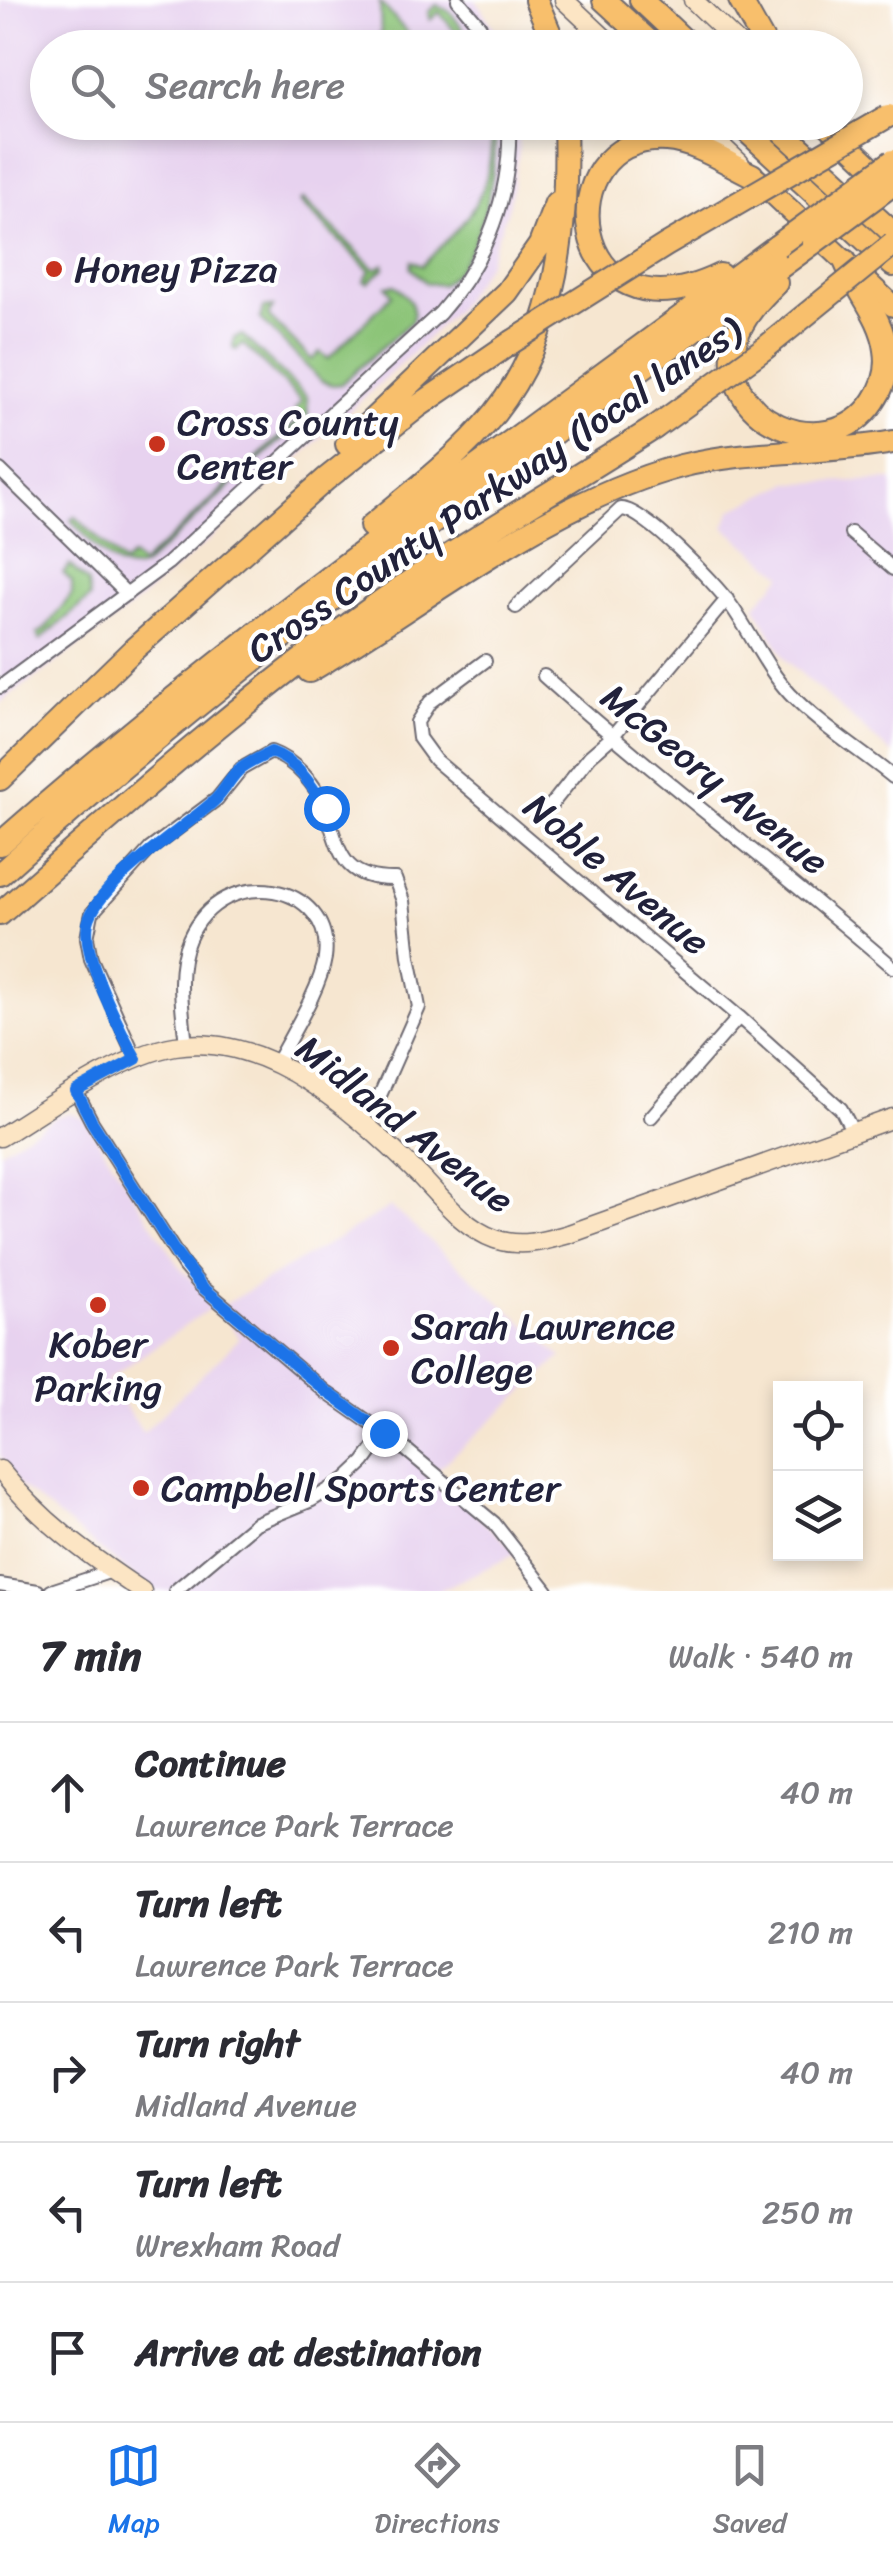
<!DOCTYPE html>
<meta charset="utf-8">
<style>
:root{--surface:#fff;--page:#f7f7f7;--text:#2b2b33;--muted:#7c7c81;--line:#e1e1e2;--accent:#1a73e8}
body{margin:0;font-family:Sriracha,sans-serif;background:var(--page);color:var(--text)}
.controls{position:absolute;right:30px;bottom:30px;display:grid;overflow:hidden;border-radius:0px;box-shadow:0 5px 15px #0003}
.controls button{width:90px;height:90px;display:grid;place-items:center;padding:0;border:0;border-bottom:2px solid var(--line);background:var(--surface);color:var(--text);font:50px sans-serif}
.stop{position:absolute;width:30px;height:30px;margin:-22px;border:8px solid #1a73e8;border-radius:50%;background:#fff}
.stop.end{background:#1a73e8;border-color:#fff;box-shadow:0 2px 10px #0008}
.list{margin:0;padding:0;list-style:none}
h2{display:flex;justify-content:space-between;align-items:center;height:130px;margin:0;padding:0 40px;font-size:42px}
h2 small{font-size:32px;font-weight:400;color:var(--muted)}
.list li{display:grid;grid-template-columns:65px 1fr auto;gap:30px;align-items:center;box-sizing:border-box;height:140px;padding:0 40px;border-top:2px solid var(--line)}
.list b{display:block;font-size:38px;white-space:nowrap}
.list p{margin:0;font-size:32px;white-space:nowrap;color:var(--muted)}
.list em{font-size:32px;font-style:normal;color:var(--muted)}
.icon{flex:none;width:55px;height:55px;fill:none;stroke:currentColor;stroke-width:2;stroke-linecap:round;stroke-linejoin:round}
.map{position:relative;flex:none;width:893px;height:1591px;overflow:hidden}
.search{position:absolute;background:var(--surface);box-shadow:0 5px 15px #0003;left:30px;right:30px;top:30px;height:110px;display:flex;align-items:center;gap:25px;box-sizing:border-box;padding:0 35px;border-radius:55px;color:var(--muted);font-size:38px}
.sheet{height:830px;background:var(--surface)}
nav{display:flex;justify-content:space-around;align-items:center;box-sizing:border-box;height:140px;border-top:2px solid var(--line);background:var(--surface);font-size:28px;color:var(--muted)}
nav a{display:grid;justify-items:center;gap:5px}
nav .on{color:var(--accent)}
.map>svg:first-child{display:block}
</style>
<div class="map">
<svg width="893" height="1591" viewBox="0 0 893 1591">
<rect width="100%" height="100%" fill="#fff"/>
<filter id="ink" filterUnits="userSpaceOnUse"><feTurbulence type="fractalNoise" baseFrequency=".01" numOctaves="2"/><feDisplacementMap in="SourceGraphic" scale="20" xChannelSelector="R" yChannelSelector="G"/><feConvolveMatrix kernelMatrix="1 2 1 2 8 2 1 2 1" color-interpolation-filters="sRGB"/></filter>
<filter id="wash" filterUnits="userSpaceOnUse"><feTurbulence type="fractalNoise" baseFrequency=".0048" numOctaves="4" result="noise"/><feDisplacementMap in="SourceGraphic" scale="40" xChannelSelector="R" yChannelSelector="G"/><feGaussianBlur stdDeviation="2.25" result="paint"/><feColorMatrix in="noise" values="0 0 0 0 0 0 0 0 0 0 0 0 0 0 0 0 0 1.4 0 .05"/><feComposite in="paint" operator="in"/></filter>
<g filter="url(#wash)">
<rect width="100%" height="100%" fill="#f6e6d0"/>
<path fill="#e7d2ef" d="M 0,0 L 476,0 L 506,47 L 48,48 L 48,122 L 518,123 L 519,151 L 509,206 L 488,263 L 458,307 L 418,348 L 210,539 L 125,612 L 0,703 Z
M 893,480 L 893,755 L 786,660 L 755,606 L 783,575 L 724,527 L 732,510 L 788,483 Z
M 71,1113 L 85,1120 L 182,1270 L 216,1304 L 107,1380 L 143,1433 L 239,1339 L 220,1307 L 391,1207 L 562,1357 L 432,1474 L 518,1553 L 438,1591 L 153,1591 L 20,1486 L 0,1455 L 0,1151 L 58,1116 Z"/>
<path fill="#8cc478" stroke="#57735a" stroke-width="2.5" d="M 380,2 L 420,47 L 395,47 L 388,41 L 380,47 L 374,41 L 381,34 Z
M 437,5 L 450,12 L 476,47 L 468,47 L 439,12 L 430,20 L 428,12 Z
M 492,123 L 495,123 C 498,170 483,257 441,285 L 426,283 L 411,268 L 412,261 L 422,266 C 472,214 492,199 492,123 Z
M 303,199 L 375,269 L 384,264 L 384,268 L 368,283 L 364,281 L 370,271 L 300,202 Z
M 395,285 C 407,296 417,304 412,321 L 341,384 L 333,385 L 321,381 L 260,318 L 264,308 L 273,307 L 268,316 L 312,360 L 320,352 L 328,359 L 392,295 L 386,286 Z
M 242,335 L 307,397 L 308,415 L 146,564 C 119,584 90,538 71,520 L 75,516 L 124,564 L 132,556 L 141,565 L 301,417 L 295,409 L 302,401 L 243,344 L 236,350 L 233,348 L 234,338 Z
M 70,565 L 88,583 L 90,598 L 40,640 L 37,634 L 45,629 L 72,594 L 72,582 L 63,573 Z"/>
</g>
<g filter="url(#ink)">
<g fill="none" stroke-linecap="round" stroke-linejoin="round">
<defs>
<path id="street" d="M 458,0 L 479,25 L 492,48
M 0,470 L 127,594
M 851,533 L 893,569
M 516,607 L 621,509 C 643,508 716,584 730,604 C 751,633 765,667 790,694 C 818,724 861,751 893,777
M 485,661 L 430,702 L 417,722 L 419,738 L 435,760 L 739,1017 L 841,1109 L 853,1132
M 544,676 C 657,778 779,868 893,967
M 0,687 L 168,563 L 440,313 C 487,260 512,193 509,122
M 548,809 L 590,756 L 612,737 L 727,599
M 186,1045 C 183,1012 175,970 189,939 C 224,860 335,884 325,958 C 320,990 292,1033 277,1062
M 136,1059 L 91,959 L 87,938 L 92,913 L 150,849 L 217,799 L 241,769 L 271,752 C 294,760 317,785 325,808 C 340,849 339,880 395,879 L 403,901 L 409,957 L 419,1007 L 381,1093 L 360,1122
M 76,1091 L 92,1122 L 184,1266 L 201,1286 L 327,1393 L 393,1439 L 494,1523 L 547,1591
M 651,1117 L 739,1017
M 0,1585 L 38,1591
M 51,1591 L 112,1571
M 175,1591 L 256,1523 L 312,1500 L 346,1479 L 364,1462 L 385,1433"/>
<path id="secondary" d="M 564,0 L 615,48
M 693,0 L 743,48
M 696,122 L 740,163
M 0,1137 C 47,1108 121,1055 175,1046 C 268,1031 358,1114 420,1176 C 442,1199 464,1228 495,1239 C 520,1248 544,1241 569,1234 L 893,1118
M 0,1470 C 40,1521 88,1555 142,1591"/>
<path id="primary" d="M 824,122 L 888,182
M 757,179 L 893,306"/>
<path id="highway" d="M 536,0 L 556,48
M 604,0 L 656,48
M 641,0 L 692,48
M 740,0 L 767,48
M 737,122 L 893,265
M 772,122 L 893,233
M 720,275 C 565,350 545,133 666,140 C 695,142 725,162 752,175
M 776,283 C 760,299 743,316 736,339 C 712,418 828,470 874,401 C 884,386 889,368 886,350 C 882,317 857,291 845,261
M 347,444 L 507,292 L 540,245 L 556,203
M 371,526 C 414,491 460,456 495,413 C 559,332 568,221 565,122
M 309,671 C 427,602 548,501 681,466 C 751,448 823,455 893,442
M 0,779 L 134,649 L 326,479 L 417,407 L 512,342
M 0,844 C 246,627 515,441 777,246
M 0,874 C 255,644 537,446 813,243
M 0,914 C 124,805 248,695 383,600 C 471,538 564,486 654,428"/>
</defs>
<use href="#street" stroke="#6c676f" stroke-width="16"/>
<use href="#secondary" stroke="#6c676f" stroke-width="21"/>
<use href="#primary" stroke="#6c676f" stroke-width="24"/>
<use href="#highway" stroke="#6c676f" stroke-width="26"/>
<use href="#street" stroke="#fff" stroke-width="12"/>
<use href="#secondary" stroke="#fce5c4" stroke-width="18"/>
<use href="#primary" stroke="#f8bf6c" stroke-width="20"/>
<use href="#highway" stroke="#f8bf6c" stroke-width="22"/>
<defs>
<path id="highway-bridge" d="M 813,243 L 893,184
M 777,246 L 893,161
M 512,342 L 666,245 L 888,116
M 654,428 L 765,348 L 893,244"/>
</defs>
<use href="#highway-bridge" stroke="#6c676f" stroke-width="26" stroke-linecap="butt"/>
<use href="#highway-bridge" stroke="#f8bf6c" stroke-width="22"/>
</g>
</g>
<g fill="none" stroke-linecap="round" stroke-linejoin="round" filter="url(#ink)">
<path stroke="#1a73e8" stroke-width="12" d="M 326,808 C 312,786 297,761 271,752 C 260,758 247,763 238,771 C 229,780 223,793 214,801 C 184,829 97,883 88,923 C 81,955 120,1030 136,1059 L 76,1091 L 92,1122 L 177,1255 L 201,1286 L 327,1392 L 384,1433"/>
</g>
<g fill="#c8321e" stroke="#fff" stroke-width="4">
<circle cx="54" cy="269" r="10"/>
<circle cx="157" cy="444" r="10"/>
<circle cx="98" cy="1305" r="10"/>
<circle cx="391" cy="1348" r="10"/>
<circle cx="141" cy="1488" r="10"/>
</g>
<g text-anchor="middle" stroke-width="8" stroke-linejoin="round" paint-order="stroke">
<g font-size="38" fill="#22223b" stroke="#fff" text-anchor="start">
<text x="74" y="282">Honey Pizza</text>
<text x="177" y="435">Cross County<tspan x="177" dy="44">Center</tspan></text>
<text x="411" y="1339">Sarah Lawrence<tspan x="411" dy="44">College</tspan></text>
<text x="98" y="1357" text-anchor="middle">Kober<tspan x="98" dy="44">Parking</tspan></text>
<text x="161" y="1501">Campbell Sports Center</text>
</g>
<g font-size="38" fill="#22223b" stroke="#fff">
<text transform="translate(494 490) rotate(-34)" y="13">Cross County Parkway (local lanes)</text>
<text transform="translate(715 779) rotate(39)" y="13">McGeory Avenue</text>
<text transform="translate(617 874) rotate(40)" y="13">Noble Avenue</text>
<text transform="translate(405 1124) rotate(38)" y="13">Midland Avenue</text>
</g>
</g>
</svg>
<div class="controls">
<button><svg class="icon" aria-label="locate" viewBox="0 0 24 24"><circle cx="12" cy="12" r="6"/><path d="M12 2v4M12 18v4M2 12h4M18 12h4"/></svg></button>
<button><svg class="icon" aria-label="layers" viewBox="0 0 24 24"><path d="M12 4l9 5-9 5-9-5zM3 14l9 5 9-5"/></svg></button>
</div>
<div class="stop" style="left:326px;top:808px"></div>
<div class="stop end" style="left:384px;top:1433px"></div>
<div class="search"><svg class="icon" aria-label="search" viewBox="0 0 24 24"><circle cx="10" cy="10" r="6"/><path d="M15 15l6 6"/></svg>Search here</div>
</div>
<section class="sheet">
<h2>7 min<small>Walk · 540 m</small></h2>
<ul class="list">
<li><svg class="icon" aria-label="ahead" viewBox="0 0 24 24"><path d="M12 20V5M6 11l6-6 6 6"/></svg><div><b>Continue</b><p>Lawrence Park Terrace</p></div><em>40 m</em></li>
<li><svg class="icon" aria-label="left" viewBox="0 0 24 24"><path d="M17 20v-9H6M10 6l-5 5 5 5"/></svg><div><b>Turn left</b><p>Lawrence Park Terrace</p></div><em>210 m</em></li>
<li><svg class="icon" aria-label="right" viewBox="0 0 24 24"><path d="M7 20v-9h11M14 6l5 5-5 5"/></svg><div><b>Turn right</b><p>Midland Avenue</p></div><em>40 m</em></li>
<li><svg class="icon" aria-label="left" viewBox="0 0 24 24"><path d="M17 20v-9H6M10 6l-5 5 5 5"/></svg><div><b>Turn left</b><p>Wrexham Road</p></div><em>250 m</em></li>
<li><svg class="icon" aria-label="arrive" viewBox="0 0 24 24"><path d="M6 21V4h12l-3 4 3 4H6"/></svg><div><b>Arrive at destination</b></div></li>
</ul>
</section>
<nav>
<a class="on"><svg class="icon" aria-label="map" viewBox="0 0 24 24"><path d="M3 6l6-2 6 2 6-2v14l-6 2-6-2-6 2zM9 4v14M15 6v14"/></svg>Map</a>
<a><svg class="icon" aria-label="directions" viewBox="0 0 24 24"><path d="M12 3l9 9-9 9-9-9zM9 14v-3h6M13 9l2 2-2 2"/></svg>Directions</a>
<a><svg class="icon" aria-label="saved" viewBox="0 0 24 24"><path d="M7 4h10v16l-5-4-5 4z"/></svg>Saved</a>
</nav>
